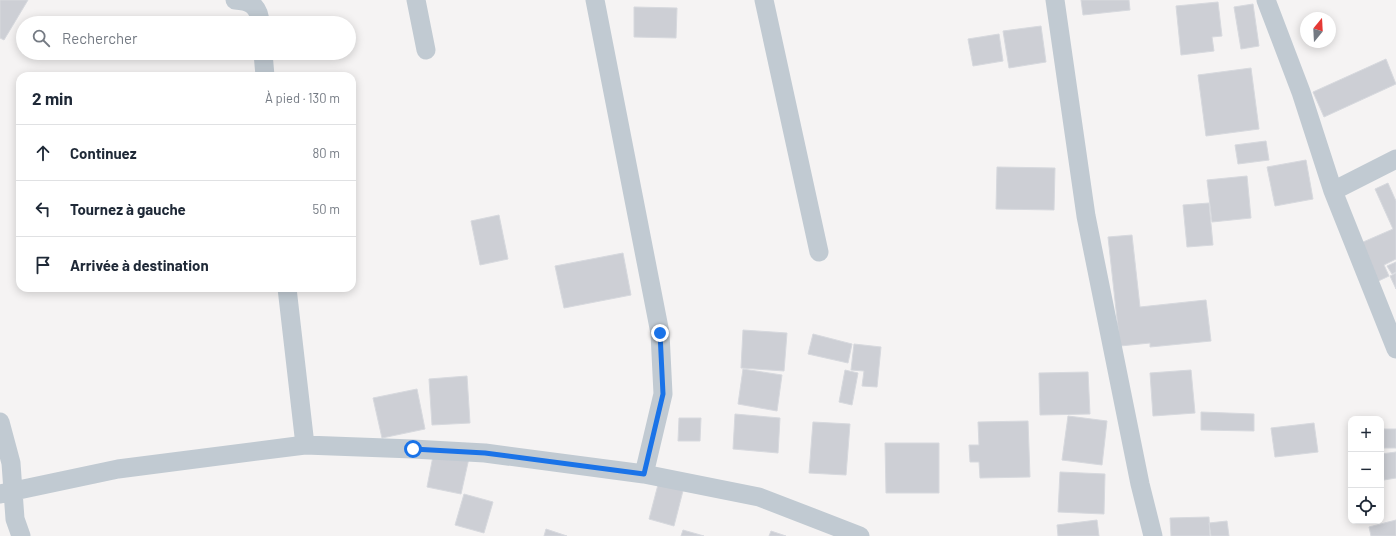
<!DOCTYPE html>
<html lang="fr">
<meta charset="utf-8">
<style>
:root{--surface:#fff;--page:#f6f6f7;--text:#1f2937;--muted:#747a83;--line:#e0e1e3}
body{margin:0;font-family:Barlow,sans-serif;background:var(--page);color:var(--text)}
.controls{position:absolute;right:12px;bottom:12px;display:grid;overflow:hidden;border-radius:8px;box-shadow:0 2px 10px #0003}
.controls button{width:36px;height:36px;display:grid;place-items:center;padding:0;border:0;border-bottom:1px solid var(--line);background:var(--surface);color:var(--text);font:20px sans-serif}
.compass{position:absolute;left:1300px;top:12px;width:36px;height:36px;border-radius:50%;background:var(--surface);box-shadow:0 2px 10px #0003;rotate:18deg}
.stop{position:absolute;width:12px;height:12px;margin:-9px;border:3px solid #1a73e8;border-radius:50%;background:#fff}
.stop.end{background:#1a73e8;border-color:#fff;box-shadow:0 1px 4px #0008}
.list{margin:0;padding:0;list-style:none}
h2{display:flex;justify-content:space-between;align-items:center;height:52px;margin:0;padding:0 16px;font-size:17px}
h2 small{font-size:13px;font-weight:400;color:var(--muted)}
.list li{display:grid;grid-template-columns:26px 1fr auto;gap:12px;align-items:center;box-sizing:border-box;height:56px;padding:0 16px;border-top:1px solid var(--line)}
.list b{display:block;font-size:15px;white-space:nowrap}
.list em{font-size:13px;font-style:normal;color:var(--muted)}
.icon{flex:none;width:22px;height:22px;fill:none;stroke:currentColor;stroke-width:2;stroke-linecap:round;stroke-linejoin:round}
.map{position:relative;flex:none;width:1396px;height:536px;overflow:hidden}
.search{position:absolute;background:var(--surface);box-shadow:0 2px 10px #0003;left:16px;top:16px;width:340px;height:44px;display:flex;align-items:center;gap:10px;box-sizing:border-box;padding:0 14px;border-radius:22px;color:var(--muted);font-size:15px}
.panel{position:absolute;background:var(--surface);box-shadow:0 2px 10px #0003;left:16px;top:72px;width:340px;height:220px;border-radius:12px}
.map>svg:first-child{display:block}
</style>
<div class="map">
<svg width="1396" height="536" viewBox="0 0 1396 536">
<rect width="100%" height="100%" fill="#f5f3f3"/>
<path fill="#cdcfd5" stroke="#d7d9de" d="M 0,0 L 28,0 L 4,40 L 0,38 Z
M 1081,0 L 1129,0 L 1130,10 L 1083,15 Z
M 1218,2 L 1222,36 L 1212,37 L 1214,51 L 1181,55 L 1176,6 Z
M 1253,4 L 1259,46 L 1241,49 L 1234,7 Z
M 634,7 L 677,8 L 676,38 L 634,37 Z
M 1041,26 L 1046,62 L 1009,68 L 1003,31 Z
M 999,34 L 1003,61 L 973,66 L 968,39 Z
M 1386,59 L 1396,84 L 1324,117 L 1313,92 Z
M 1251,68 L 1259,129 L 1206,136 L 1198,75 Z
M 1266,141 L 1269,160 L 1238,164 L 1235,145 Z
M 1306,160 L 1313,199 L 1275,206 L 1267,167 Z
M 997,167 L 1055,168 L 1054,210 L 996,209 Z
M 1247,176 L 1251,218 L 1212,222 L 1207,180 Z
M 1388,183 L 1396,201 L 1396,259 L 1384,265 L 1389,276 L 1372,284 L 1354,246 L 1393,229 L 1375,189 Z
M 1209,203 L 1213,245 L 1187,247 L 1183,205 Z
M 499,215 L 508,259 L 480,265 L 471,221 Z
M 1132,235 L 1140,307 L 1206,300 L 1211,341 L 1150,347 L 1150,343 L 1120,346 L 1108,237 Z
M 623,253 L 631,295 L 564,308 L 555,266 Z
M 1396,262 L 1396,272 L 1392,274 L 1387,266 Z
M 1396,273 L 1396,289 L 1390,276 Z
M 743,330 L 787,333 L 784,371 L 741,368 Z
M 813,334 L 852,344 L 848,363 L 808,354 Z
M 854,344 L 881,347 L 877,387 L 862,386 L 864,371 L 851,370 Z
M 743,369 L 782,375 L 777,411 L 738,404 Z
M 845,370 L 858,373 L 852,405 L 839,402 Z
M 1191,370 L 1195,413 L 1153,416 L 1150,373 Z
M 1088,372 L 1090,414 L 1040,415 L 1039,373 Z
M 467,376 L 470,423 L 432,425 L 429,379 Z
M 417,389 L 425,429 L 382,438 L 373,398 Z
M 1201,412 L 1254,414 L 1254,431 L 1201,430 Z
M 735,414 L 780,418 L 778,453 L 733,449 Z
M 1068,416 L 1107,421 L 1102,465 L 1062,460 Z
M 679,418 L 701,418 L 700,441 L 678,441 Z
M 1028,421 L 1030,477 L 980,478 L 979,462 L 970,462 L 969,445 L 979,445 L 978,422 Z
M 813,422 L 850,424 L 846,475 L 809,473 Z
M 1314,423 L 1318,452 L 1275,457 L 1271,428 Z
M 1384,429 L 1396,429 L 1396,448 L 1384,448 Z
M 885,443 L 939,443 L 939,493 L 886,493 Z
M 434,451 L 469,458 L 461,494 L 427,487 Z
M 1396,452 L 1396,478 L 1384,480 L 1381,454 Z
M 1060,472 L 1105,474 L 1104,514 L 1058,512 Z
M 660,477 L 685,483 L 674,526 L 649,519 Z
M 464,494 L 493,502 L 484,533 L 455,525 Z
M 1209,517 L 1210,536 L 1171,536 L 1170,518 Z
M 1097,520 L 1099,536 L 1058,536 L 1057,525 Z
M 1396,520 L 1396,536 L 1371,536 L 1369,527 Z
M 1227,521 L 1229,536 L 1211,536 L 1209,523 Z
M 546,529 L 567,536 L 544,536 Z
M 683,530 L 704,536 L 681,536 Z
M 771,531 L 786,536 L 769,536 Z"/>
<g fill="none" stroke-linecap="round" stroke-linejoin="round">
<path stroke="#c1cad2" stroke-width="19" d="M 235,0 C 251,1 259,6 260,23
M 416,0 L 426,50
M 595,0 L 660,333 L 663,394 L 644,474
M 764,0 L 819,252
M 1055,0 L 1086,216 L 1140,484 L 1153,536
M 1266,0 L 1301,92 L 1333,191 L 1396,349
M 263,53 L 265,76
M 1333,191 L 1396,159
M 287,288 L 305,445
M 0,422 L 11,463 L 15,519 L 21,536
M 0,494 L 118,469 L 305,445 L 413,449 L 485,453 L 644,474 L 759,497 L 860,536"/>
</g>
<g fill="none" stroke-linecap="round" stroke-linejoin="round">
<path stroke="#1a73e8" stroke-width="5" d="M 413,449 L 485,453 L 644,474 L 663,394 L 660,333"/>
</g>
</svg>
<div class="controls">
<button>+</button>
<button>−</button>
<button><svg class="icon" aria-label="locate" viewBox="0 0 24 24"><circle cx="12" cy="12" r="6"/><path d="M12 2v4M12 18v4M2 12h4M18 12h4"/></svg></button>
</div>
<svg class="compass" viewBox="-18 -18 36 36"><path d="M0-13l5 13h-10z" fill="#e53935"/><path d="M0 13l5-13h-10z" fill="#747a83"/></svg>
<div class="stop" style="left:413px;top:449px"></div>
<div class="stop end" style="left:660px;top:333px"></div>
<div class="search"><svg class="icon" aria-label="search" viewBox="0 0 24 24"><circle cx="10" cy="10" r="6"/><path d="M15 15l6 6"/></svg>Rechercher</div>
<section class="panel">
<h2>2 min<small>À pied · 130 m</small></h2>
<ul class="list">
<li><svg class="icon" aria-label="ahead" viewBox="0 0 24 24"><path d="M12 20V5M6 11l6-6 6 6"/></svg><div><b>Continuez</b></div><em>80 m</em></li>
<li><svg class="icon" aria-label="left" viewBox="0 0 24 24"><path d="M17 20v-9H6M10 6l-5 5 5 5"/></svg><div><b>Tournez à gauche</b></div><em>50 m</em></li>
<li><svg class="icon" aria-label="arrive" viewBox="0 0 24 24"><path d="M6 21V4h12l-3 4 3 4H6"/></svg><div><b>Arrivée à destination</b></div></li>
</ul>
</section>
</div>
